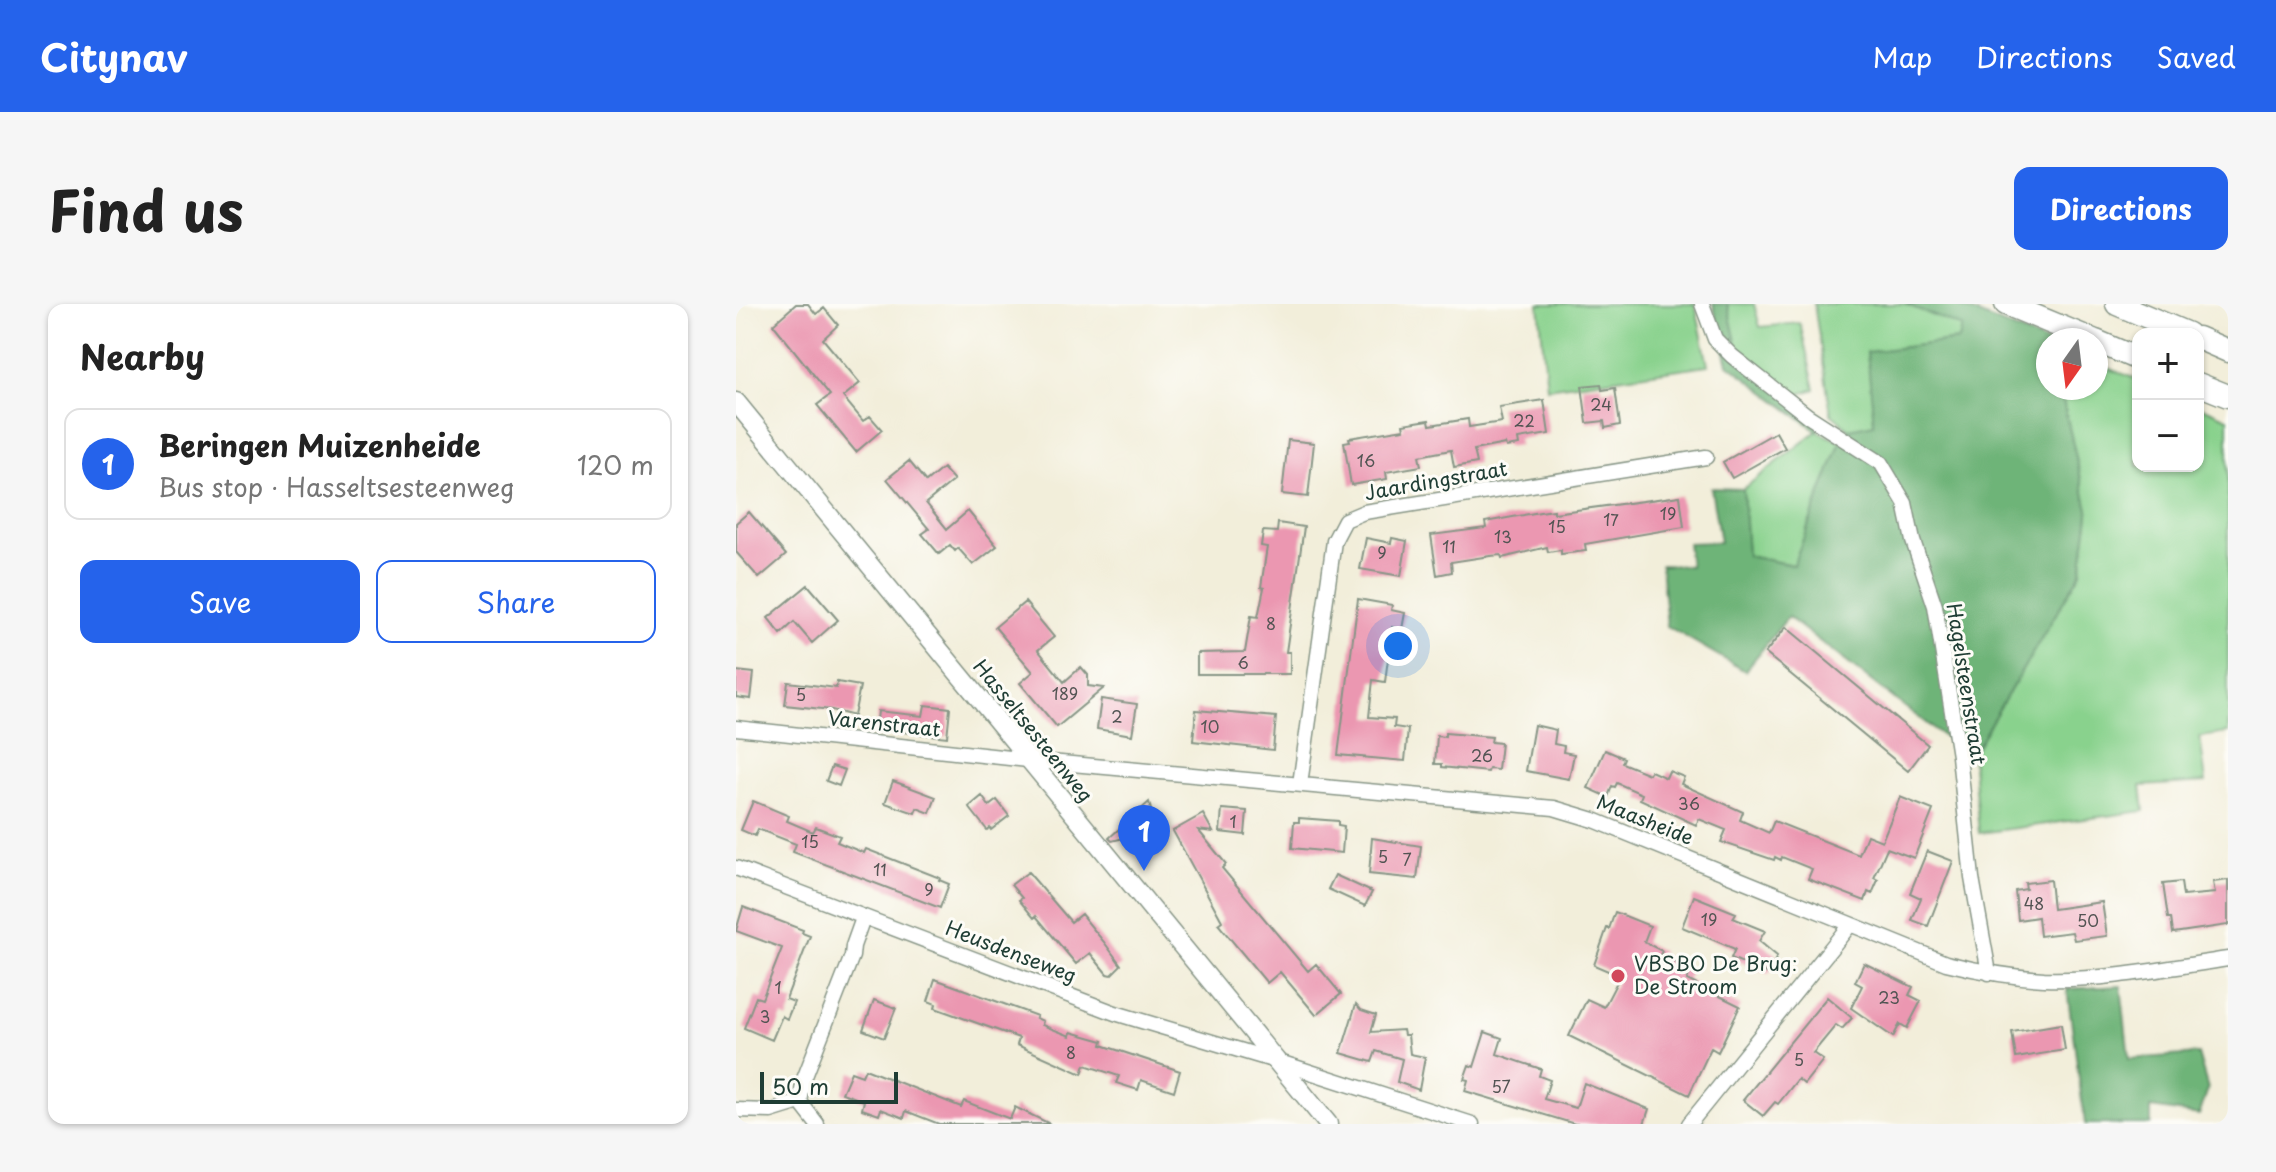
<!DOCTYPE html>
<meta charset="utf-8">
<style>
:root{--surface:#fff;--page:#f6f6f6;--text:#222;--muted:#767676;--line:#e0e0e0;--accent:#2563eb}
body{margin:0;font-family:"Playpen Sans",sans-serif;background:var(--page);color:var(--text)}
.controls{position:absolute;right:24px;top:24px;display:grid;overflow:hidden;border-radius:16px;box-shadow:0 2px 6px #0004}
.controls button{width:72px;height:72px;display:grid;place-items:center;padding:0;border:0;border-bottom:2px solid var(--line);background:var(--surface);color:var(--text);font:40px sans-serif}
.compass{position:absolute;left:1300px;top:24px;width:72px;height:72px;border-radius:50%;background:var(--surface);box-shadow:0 2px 6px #0004;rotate:194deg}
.scale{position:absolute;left:24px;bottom:20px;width:138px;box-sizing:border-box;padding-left:8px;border:4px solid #1f3d34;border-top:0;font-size:22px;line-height:28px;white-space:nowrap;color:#1f3d34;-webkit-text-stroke:6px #fdfcf7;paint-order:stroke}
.you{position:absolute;left:662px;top:342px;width:28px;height:28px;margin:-20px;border:6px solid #fff;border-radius:50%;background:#1a73e8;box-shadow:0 0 0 12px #1a73e833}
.badge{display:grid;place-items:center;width:52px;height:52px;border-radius:50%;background:var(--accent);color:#fff;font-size:26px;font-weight:700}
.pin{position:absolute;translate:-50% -66px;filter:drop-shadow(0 2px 4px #0008)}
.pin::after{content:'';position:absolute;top:42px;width:28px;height:24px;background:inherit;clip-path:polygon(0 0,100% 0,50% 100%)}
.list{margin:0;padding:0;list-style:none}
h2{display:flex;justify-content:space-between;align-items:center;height:104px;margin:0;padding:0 32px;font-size:34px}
h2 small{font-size:26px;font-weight:400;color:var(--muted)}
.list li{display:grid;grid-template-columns:52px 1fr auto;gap:24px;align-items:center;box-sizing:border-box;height:112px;margin:0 16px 16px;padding:0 16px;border:2px solid var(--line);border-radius:16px}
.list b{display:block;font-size:30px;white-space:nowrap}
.list p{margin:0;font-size:26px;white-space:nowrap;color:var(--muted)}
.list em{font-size:26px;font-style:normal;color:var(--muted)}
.actions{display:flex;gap:16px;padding:24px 32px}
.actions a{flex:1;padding:18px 0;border:2px solid var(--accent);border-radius:16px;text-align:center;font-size:28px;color:var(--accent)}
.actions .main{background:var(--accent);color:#fff}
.map{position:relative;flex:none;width:1492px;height:820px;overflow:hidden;border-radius:16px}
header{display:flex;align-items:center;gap:48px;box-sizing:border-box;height:112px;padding:0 40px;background:var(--accent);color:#fff}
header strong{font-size:38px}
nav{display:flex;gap:44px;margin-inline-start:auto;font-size:28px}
.intro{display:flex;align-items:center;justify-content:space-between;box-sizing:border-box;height:192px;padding:0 48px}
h1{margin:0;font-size:56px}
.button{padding:20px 36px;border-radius:16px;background:var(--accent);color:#fff;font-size:28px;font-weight:700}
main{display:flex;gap:48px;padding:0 48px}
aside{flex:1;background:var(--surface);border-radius:16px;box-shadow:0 2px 6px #0004}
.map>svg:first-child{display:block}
</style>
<header>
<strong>Citynav</strong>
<nav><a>Map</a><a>Directions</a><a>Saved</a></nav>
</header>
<div class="intro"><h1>Find us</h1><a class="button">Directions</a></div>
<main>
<aside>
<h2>Nearby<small></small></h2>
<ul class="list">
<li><span class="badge">1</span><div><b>Beringen Muizenheide</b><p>Bus stop · Hasseltsesteenweg</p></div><em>120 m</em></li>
</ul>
<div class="actions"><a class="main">Save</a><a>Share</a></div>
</aside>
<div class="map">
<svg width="1492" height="820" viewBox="0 0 1492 820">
<rect width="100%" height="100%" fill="#fdfcf7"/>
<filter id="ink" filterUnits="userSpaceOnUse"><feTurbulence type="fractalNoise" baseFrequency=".0125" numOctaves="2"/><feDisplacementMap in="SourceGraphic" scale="16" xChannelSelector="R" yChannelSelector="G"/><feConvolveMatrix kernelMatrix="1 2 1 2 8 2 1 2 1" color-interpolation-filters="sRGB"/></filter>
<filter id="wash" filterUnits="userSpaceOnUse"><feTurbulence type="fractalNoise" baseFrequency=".006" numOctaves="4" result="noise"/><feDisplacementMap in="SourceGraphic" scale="32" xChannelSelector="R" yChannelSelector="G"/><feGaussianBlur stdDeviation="1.8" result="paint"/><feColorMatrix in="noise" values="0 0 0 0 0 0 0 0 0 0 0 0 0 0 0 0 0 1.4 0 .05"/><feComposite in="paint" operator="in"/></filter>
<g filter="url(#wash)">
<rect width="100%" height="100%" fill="#f2eeda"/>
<path fill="#89d28d" stroke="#548860" stroke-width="2" d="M 803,0 L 959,0 L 972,61 L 811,84 Z
M 991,0 L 1018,0 L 1024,23 L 1064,19 L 1079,85 L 1061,91 L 1003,50 Z
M 1078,0 L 1169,0 L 1226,23 L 1223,36 L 1131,48 L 1139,121 L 1113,125 L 1095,110 Z
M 1360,59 L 1402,76 L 1402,162 L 1462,162 L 1462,101 L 1492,114 L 1492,429 L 1464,433 L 1470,478 L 1405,482 L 1408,507 L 1243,529 L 1236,450 L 1345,268 L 1353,210 L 1324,84 L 1360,84 Z
M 1081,127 L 1105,138 L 1057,261 L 1011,252 L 1007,185 Z"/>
<path fill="#6eb478" stroke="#467856" stroke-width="2" d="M 977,0 L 991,0 L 1003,50 L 1061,91 L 1089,115 L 1081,127 L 992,60 Z
M 1169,0 L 1218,0 L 1312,39 L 1312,84 L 1324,84 L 1353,210 L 1345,268 L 1236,450 L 1208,433 L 1052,313 L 1009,367 L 931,322 L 925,261 L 954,262 L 951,239 L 984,238 L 975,184 L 1007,185 L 1011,252 L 1057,261 L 1105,138 L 1113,125 L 1138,120 L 1131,48 L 1223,36 L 1226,23 Z
M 1385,682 L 1393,755 L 1462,750 L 1472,785 L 1463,811 L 1415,804 L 1415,820 L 1349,820 L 1331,685 Z"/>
<g id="blocks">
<path fill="#eb97b1" d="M 60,0 L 72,0 L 80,10 L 88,4 L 102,21 L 87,35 L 124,79 L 107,93 L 127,117 L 134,112 L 146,126 L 120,148 L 81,101 L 94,91 L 37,20 Z
M 865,80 L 866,86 L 879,84 L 884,121 L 869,124 L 868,117 L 851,119 L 846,82 Z
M 808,96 L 813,130 L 782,135 L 783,141 L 770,143 L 769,140 L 738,146 L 741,159 L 718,163 L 715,146 L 683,152 L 685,162 L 650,168 L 651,175 L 615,181 L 608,138 L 614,137 L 613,134 L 668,125 L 667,120 L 693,116 L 694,121 L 732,115 L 733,123 L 766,118 L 763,103 Z
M 1040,128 L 1049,144 L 996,174 L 987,158 Z
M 552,136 L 578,139 L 572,193 L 546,190 Z
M 173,157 L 190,178 L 207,164 L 218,176 L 190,199 L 211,225 L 232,207 L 261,242 L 237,261 L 222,244 L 219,247 L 214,241 L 203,250 L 186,230 L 193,225 L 151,175 Z
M 944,192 L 948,223 L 849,240 L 850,247 L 825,250 L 825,246 L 812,248 L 811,243 L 766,254 L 765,251 L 754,252 L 715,258 L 716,268 L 701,271 L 695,231 L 750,224 L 749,218 L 804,208 L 818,206 L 818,209 Z
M 13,208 L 50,251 L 23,274 L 0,248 L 0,219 Z
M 542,219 L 568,223 L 550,348 L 554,348 L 554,370 L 461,370 L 461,349 L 509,348 L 515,312 L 522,313 L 528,284 L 525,283 L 531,243 L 525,242 L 527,227 L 541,228 Z
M 630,234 L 655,239 L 656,234 L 671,237 L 665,272 L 624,265 Z
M 72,281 L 102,316 L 76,339 L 58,318 L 45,330 L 32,314 Z
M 622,295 L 656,301 L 655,306 L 669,309 L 666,325 L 656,323 L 649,378 L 637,376 L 633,413 L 659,415 L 658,423 L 672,425 L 669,457 L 602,451 Z
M 289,298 L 318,333 L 302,346 L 328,378 L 345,363 L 352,371 L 352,382 L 368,384 L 321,423 L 284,379 L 297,368 L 259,323 Z
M 1050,323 L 1192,441 L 1172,467 L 1029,349 Z
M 0,367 L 18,369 L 15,395 L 0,393 Z
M 52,378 L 100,384 L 101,378 L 124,382 L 118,412 L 96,406 L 49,401 Z
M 365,395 L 401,400 L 396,431 L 361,425 Z
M 189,401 L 214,404 L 211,433 L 140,425 L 142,407 L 187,412 Z
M 460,406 L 540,413 L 537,446 L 457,437 Z
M 798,421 L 820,426 L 818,440 L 828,442 L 827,448 L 838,450 L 833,475 L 790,467 Z
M 709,429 L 756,433 L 755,438 L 765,439 L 762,466 L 753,465 L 752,468 L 706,463 L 706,460 L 699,460 L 701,432 L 709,433 Z
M 869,446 L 888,454 L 886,459 L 913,470 L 915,467 L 930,474 L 933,467 L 948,473 L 945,480 L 1007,508 L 1004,516 L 1033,529 L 1038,517 L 1123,551 L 1131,531 L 1146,537 L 1164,493 L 1197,506 L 1178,554 L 1151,544 L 1138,574 L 1142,576 L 1136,590 L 1132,588 L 1129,597 L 1072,575 L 1076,565 L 1046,553 L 1045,556 L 1039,553 L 1038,556 L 985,538 L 990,526 L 963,515 L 960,521 L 904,495 L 906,490 L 881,479 L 879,483 L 876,482 L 872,493 L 852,484 Z
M 96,462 L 109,466 L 103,482 L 90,477 Z
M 157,477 L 200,493 L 194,509 L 181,504 L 179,509 L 149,499 Z
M 246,492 L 253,502 L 261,496 L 273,512 L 255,526 L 254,524 L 251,526 L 233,503 Z
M 17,497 L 53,512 L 51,517 L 77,528 L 80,523 L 104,532 L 101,538 L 128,549 L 130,545 L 204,574 L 203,576 L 213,580 L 204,604 L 57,548 L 60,540 L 22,525 L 19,532 L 5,526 Z
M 413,498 L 420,526 L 376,537 L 373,534 Z
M 486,505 L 511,507 L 509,531 L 484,528 Z
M 467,510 L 477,528 L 462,526 L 490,560 L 486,564 L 572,667 L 580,660 L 605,690 L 580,711 L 544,668 L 531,679 L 482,620 L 486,617 L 437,527 Z
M 563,514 L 602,517 L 602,521 L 608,522 L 606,549 L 556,544 L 558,518 L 563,518 Z
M 636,534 L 685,542 L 681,575 L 633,570 Z
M 1191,547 L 1217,557 L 1192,622 L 1176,616 L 1185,594 L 1174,589 Z
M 292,568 L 335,618 L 345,610 L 368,638 L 385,661 L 375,671 L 371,670 L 354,649 L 340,660 L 300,612 L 298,614 L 283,596 L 286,594 L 275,581 Z
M 599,571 L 636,588 L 629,602 L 592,585 Z
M 1314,576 L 1317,605 L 1366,598 L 1371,632 L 1338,636 L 1336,628 L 1304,632 L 1302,613 L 1282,616 L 1279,587 L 1290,585 L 1289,579 Z
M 1492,576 L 1492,621 L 1437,629 L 1435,614 L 1432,614 L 1427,580 L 1445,578 L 1447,592 L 1479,589 L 1477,578 Z
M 958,592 L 1000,609 L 997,614 L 1029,627 L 1023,637 L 1041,652 L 1033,670 L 995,654 L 999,645 L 946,623 Z
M 7,603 L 67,626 L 66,629 L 74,632 L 50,695 L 58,698 L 51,715 L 46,712 L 36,736 L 8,724 L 20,693 L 26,695 L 46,644 L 0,627 Z
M 879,608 L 914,622 L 908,638 L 926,647 L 924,651 L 955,666 L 951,676 L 1004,702 L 982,748 L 975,744 L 953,791 L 833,732 L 851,695 L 868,703 L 884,672 L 858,661 L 871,624 L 873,625 Z
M 1128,659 L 1177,683 L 1173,691 L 1185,697 L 1171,724 L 1164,720 L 1157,733 L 1115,704 L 1126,682 L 1119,678 Z
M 199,675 L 301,712 L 300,714 L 307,717 L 306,721 L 334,732 L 335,728 L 367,737 L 366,741 L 444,767 L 438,787 L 405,776 L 402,786 L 380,779 L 383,772 L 349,761 L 346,770 L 281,741 L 283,734 L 199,704 L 200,700 L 192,697 Z
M 1091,693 L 1116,714 L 1106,725 L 1100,721 L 1077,749 L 1087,756 L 1068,780 L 1062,775 L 1042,800 L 1039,798 L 1027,812 L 1007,796 Z
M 138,696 L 160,704 L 148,734 L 127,726 Z
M 620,700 L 625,706 L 640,711 L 635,728 L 667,726 L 668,731 L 672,731 L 674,750 L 689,753 L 683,786 L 661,778 L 666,755 L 640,747 L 636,758 L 605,749 Z
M 1325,720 L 1329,746 L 1280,754 L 1276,728 Z
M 749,728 L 766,734 L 761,750 L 805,765 L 803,772 L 814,776 L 808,795 L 840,804 L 848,779 L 913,805 L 908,820 L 839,820 L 729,787 L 732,776 L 728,775 L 733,761 L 738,763 Z
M 129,765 L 225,803 L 228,797 L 274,815 L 279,803 L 314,820 L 203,820 L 170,807 L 168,814 L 145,805 L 143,811 L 126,805 L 128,797 L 106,789 L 115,768 L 126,772 Z"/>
</g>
</g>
<g filter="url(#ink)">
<use href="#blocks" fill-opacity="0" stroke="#889687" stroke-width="2"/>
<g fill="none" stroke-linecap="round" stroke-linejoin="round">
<defs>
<path id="minor" d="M 966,0 L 979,35 L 996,52 L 1072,112 L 1145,159 L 1169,199 L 1177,237 L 1199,302 L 1223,452 L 1236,574 L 1253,669
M 0,424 L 292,456 L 818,504 L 858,516 L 1210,659 C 1242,667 1274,673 1308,675 C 1369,677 1431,664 1492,655
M 564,480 L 598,237 L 609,216 L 628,208 L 970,153
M 0,564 L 379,709 L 540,757 L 736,820
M 0,806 L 35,807 L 64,798
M 81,820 L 64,798 L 68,775 L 116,652 L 117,642 L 127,614
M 953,820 L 1113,622"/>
<path id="tertiary" d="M 0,98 L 592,820"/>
<path id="primary" d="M 1270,0 L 1357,36
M 1381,0 L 1452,30
M 1462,34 L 1492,47
M 1360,37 L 1402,55
M 1462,80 L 1492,92"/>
</defs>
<use href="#minor" stroke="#889687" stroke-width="17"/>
<use href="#tertiary" stroke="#889687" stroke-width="21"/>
<use href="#primary" stroke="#889687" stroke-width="25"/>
<use href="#minor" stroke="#fff" stroke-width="14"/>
<use href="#tertiary" stroke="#fff" stroke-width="18"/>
<use href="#primary" stroke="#fff" stroke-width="22"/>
</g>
</g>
<circle fill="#d1495b" stroke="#fdfcf7" stroke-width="3" cx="882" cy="672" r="8"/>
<g text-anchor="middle" stroke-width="6" stroke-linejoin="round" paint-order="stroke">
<g font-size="16" fill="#525453">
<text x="865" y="107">24</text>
<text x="788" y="123">22</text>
<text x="630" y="163">16</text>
<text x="932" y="216">19</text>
<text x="875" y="222">17</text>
<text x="821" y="229">15</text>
<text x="767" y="239">13</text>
<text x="713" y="249">11</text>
<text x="646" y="255">9</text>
<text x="535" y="326">8</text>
<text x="507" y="365">6</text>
<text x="329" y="396">189</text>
<text x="65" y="397">5</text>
<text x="381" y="419">2</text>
<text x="474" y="429">10</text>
<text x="746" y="458">26</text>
<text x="953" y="506">36</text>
<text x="497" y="524">1</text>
<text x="74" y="544">15</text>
<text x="647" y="559">5</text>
<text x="671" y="562">7</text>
<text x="144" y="572">11</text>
<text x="193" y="592">9</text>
<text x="1298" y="606">48</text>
<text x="973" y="622">19</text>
<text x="1352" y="623">50</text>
<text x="42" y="690">1</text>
<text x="1153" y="700">23</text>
<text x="29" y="719">3</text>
<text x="335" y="755">8</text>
<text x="1063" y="762">5</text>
<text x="765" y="789">57</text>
</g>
<g font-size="20" fill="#1f3d34" stroke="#fdfcf7">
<text transform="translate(700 177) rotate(-10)" y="7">Jaardingstraat</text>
<text transform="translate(1230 380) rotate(81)" y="7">Hagelsteenstraat</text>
<text transform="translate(148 420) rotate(6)" y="7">Varenstraat</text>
<text transform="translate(297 427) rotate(51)" y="7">Hasseltsesteenweg</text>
<text transform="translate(909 516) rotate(22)" y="7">Maasheide</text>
<text transform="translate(275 648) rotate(21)" y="7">Heusdenseweg</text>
</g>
<g font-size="20" fill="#1f3d34" stroke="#fdfcf7" text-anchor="start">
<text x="898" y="667">VBSBO De Brug:<tspan x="898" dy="23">De Stroom</tspan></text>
</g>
</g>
</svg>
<div class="controls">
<button>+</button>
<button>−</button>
</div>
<svg class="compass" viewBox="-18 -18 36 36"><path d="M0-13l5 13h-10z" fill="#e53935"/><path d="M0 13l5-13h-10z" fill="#767676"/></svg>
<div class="scale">50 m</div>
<div class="you"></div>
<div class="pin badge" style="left:408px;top:567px">1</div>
</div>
</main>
